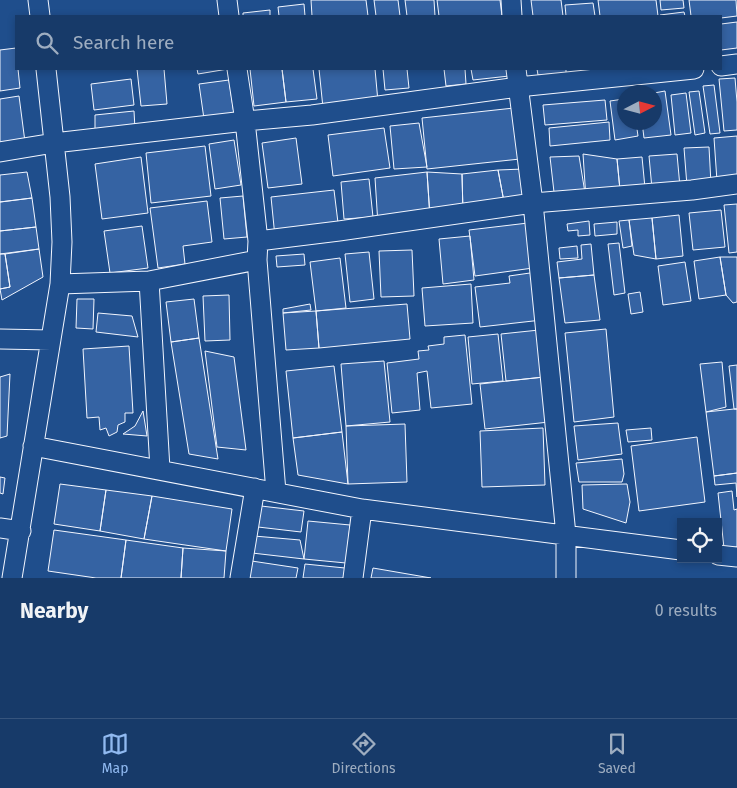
<!DOCTYPE html>
<style>
:root{--surface:#173a69;--page:#20416f;--text:#f1f3f6;--muted:#9eadc0;--line:#36547d;--accent:#90b9f0}
body{margin:0;font-family:"Fira Sans",sans-serif;background:var(--page);color:var(--text)}
.controls{position:absolute;right:15px;bottom:15px;display:grid;overflow:hidden;border-radius:0px;box-shadow:0 2px 8px #0003}
.controls button{width:45px;height:45px;display:grid;place-items:center;padding:0;border:0;border-bottom:1px solid var(--line);background:var(--surface);color:var(--text);font:25px sans-serif}
.compass{position:absolute;left:617px;top:85px;width:45px;height:45px;border-radius:50%;background:var(--surface);box-shadow:0 2px 8px #0003;rotate:84deg}
.list{margin:0;padding:0;list-style:none}
h2{display:flex;justify-content:space-between;align-items:center;height:65px;margin:0;padding:0 20px;font-size:21px}
h2 small{font-size:16px;font-weight:400;color:var(--muted)}
.icon{flex:none;width:28px;height:28px;fill:none;stroke:currentColor;stroke-width:2;stroke-linecap:round;stroke-linejoin:round}
.map{position:relative;flex:none;width:737px;height:578px;overflow:hidden}
.search{position:absolute;background:var(--surface);box-shadow:0 2px 8px #0003;left:15px;right:15px;top:15px;height:55px;display:flex;align-items:center;gap:12px;box-sizing:border-box;padding:0 18px;border-radius:0px;color:var(--muted);font-size:19px}
.sheet{height:140px;background:var(--surface)}
nav{display:flex;justify-content:space-around;align-items:center;box-sizing:border-box;height:70px;border-top:1px solid var(--line);background:var(--surface);font-size:14px;color:var(--muted)}
nav a{display:grid;justify-items:center;gap:2px}
nav .on{color:var(--accent)}
.map>svg:first-child{display:block}
</style>
<div class="map">
<svg width="737" height="578" viewBox="0 0 737 578">
<rect width="100%" height="100%" fill="#1f4e8c"/>
<path fill="#3563a3" stroke="#f2f6ff" d="M 311,0 L 366,0 L 368,16 L 312,16 Z
M 374,0 L 398,0 L 400,16 L 376,16 Z
M 405,0 L 434,0 L 435,16 L 407,16 Z
M 437,0 L 500,0 L 502,16 L 439,16 Z
M 531,0 L 561,0 L 563,16 L 533,16 Z
M 598,0 L 656,0 L 658,16 L 600,16 Z
M 660,0 L 683,0 L 684,8 L 661,10 Z
M 689,0 L 736,0 L 737,16 L 721,18 L 721,16 L 691,16 Z
M 593,3 L 595,16 L 566,16 L 565,5 Z
M 304,4 L 305,16 L 279,16 L 278,7 Z
M 270,10 L 270,16 L 243,16 L 243,13 Z
M 684,12 L 685,16 L 660,16 L 660,15 Z
M 737,22 L 737,48 L 721,50 L 721,24 Z
M 16,48 L 16,69 L 18,69 L 20,88 L 0,91 L 0,50 Z
M 137,69 L 164,69 L 167,104 L 141,106 Z
M 197,69 L 228,69 L 198,74 Z
M 250,69 L 282,69 L 286,102 L 254,106 Z
M 282,69 L 313,69 L 317,99 L 286,102 Z
M 319,69 L 375,69 L 378,102 L 323,108 Z
M 383,69 L 407,69 L 409,88 L 385,90 Z
M 444,69 L 465,69 L 466,84 L 446,86 Z
M 471,69 L 508,69 L 509,76 L 473,80 Z
M 537,69 L 566,69 L 566,73 L 538,75 Z
M 735,78 L 737,102 L 737,130 L 724,131 L 719,79 Z
M 131,79 L 134,105 L 94,110 L 91,84 Z
M 229,80 L 234,114 L 204,119 L 199,84 Z
M 714,85 L 720,133 L 710,134 L 703,86 Z
M 665,91 L 671,135 L 644,138 L 642,122 L 654,122 L 654,93 Z
M 699,91 L 705,133 L 695,135 L 689,92 Z
M 686,93 L 691,133 L 675,135 L 671,95 Z
M 19,96 L 25,142 L 0,145 L 0,99 Z
M 624,99 L 624,122 L 636,122 L 638,136 L 615,140 L 610,101 Z
M 605,100 L 607,120 L 545,125 L 543,105 Z
M 514,108 L 520,159 L 427,169 L 422,118 Z
M 134,111 L 135,129 L 95,132 L 95,115 Z
M 609,122 L 610,140 L 550,146 L 549,128 Z
M 419,123 L 427,167 L 394,169 L 390,126 Z
M 384,128 L 390,168 L 333,176 L 328,135 Z
M 737,136 L 737,180 L 717,181 L 714,138 Z
M 296,138 L 302,184 L 268,188 L 262,143 Z
M 234,140 L 241,185 L 215,189 L 209,144 Z
M 205,146 L 211,196 L 151,203 L 146,153 Z
M 709,147 L 711,184 L 687,186 L 684,148 Z
M 583,154 L 617,159 L 620,190 L 586,199 Z
M 677,154 L 680,187 L 652,189 L 649,156 Z
M 579,156 L 586,199 L 555,201 L 550,157 Z
M 141,157 L 148,213 L 102,219 L 95,164 Z
M 642,157 L 645,188 L 620,190 L 617,159 Z
M 524,169 L 533,203 L 505,207 L 498,170 Z
M 498,170 L 505,207 L 463,213 L 462,174 Z
M 27,172 L 32,198 L 0,202 L 0,175 Z
M 427,172 L 430,217 L 378,225 L 375,178 Z
M 427,172 L 462,174 L 463,213 L 430,217 Z
M 369,179 L 373,217 L 344,219 L 341,182 Z
M 334,190 L 339,231 L 275,237 L 271,197 Z
M 243,196 L 247,237 L 224,239 L 220,198 Z
M 32,198 L 36,227 L 0,231 L 0,202 Z
M 207,201 L 212,242 L 183,246 L 185,264 L 158,268 L 150,208 Z
M 737,204 L 737,252 L 729,253 L 724,205 Z
M 721,210 L 725,247 L 693,250 L 689,213 Z
M 679,215 L 683,256 L 656,259 L 652,218 Z
M 652,218 L 656,259 L 634,255 L 629,220 Z
M 629,220 L 632,246 L 623,248 L 619,221 Z
M 589,221 L 590,235 L 578,236 L 578,230 L 568,231 L 567,224 Z
M 617,222 L 617,234 L 595,236 L 594,224 Z
M 528,223 L 533,268 L 475,276 L 469,230 Z
M 142,226 L 148,268 L 110,273 L 104,231 Z
M 36,227 L 39,249 L 0,254 L 0,231 Z
M 470,236 L 474,280 L 443,284 L 439,239 Z
M 619,243 L 625,293 L 614,295 L 608,244 Z
M 591,244 L 594,275 L 559,278 L 557,262 L 582,259 L 581,245 Z
M 577,246 L 578,258 L 560,259 L 559,248 Z
M 39,249 L 43,277 L 2,300 L 0,289 L 10,287 L 5,254 Z
M 412,250 L 414,296 L 381,297 L 379,251 Z
M 369,252 L 374,299 L 350,302 L 345,254 Z
M 0,254 L 5,254 L 10,287 L 0,289 Z
M 304,254 L 305,265 L 277,267 L 276,256 Z
M 720,257 L 726,295 L 699,299 L 694,261 Z
M 720,257 L 737,257 L 737,302 L 733,303 L 726,295 Z
M 340,258 L 346,308 L 316,311 L 310,262 Z
M 685,262 L 691,301 L 663,305 L 658,266 Z
M 537,272 L 542,320 L 480,327 L 475,287 L 510,283 L 509,276 Z
M 594,275 L 600,320 L 565,323 L 559,278 Z
M 471,284 L 473,323 L 425,326 L 422,288 Z
M 640,292 L 643,312 L 631,314 L 628,294 Z
M 229,295 L 230,340 L 205,341 L 203,296 Z
M 77,299 L 94,299 L 93,329 L 76,328 Z
M 194,299 L 199,338 L 171,342 L 166,302 Z
M 310,304 L 311,310 L 283,313 L 283,309 Z
M 407,304 L 410,339 L 319,348 L 316,311 Z
M 316,311 L 319,348 L 286,350 L 283,313 Z
M 98,313 L 132,316 L 138,337 L 96,332 Z
M 606,329 L 614,417 L 574,422 L 565,333 Z
M 539,330 L 544,377 L 506,381 L 501,334 Z
M 498,334 L 503,381 L 472,384 L 468,337 Z
M 465,335 L 472,404 L 431,408 L 427,371 L 417,373 L 420,410 L 392,413 L 387,363 L 419,359 L 418,351 L 429,350 L 428,346 L 444,344 L 444,337 Z
M 199,338 L 218,459 L 189,454 L 171,342 Z
M 129,346 L 133,413 L 125,413 L 125,422 L 118,425 L 117,432 L 109,436 L 106,428 L 100,430 L 99,417 L 87,418 L 83,349 Z
M 205,351 L 234,357 L 246,450 L 217,447 Z
M 384,361 L 390,422 L 346,426 L 341,364 Z
M 722,362 L 726,407 L 706,412 L 700,364 Z
M 737,365 L 737,409 L 734,409 L 729,366 Z
M 334,366 L 342,432 L 293,438 L 286,371 Z
M 10,374 L 7,436 L 0,438 L 0,377 Z
M 544,377 L 549,422 L 485,429 L 480,384 Z
M 734,409 L 737,409 L 737,473 L 714,476 L 706,412 Z
M 143,411 L 147,436 L 123,434 L 135,426 Z
M 618,423 L 622,454 L 578,460 L 574,426 Z
M 405,424 L 407,482 L 348,484 L 346,426 Z
M 543,428 L 545,485 L 482,487 L 480,431 Z
M 651,428 L 652,440 L 628,442 L 626,430 Z
M 342,432 L 348,484 L 298,475 L 293,438 Z
M 697,437 L 705,502 L 639,511 L 631,446 Z
M 622,459 L 624,474 L 622,482 L 579,482 L 576,463 Z
M 737,473 L 737,497 L 736,483 L 715,485 L 714,476 Z
M 0,477 L 5,478 L 3,494 L 0,493 Z
M 60,484 L 106,490 L 100,531 L 54,524 Z
M 627,484 L 630,502 L 626,523 L 583,509 L 582,485 Z
M 106,490 L 152,496 L 144,539 L 100,531 Z
M 732,491 L 734,510 L 737,509 L 737,547 L 724,548 L 718,493 Z
M 152,496 L 232,509 L 226,551 L 144,539 Z
M 261,506 L 304,511 L 301,532 L 258,527 Z
M 308,521 L 350,525 L 346,563 L 304,559 Z
M 54,530 L 126,540 L 121,578 L 96,578 L 48,571 Z
M 254,536 L 300,540 L 304,559 L 252,553 Z
M 126,540 L 183,548 L 181,578 L 121,578 Z
M 183,548 L 226,551 L 224,578 L 181,578 Z
M 245,560 L 298,568 L 296,578 L 243,578 Z
M 305,564 L 345,568 L 344,578 L 303,578 Z
M 373,568 L 431,578 L 371,578 Z"/>
<g fill="none" stroke-linecap="round" stroke-linejoin="round">
<defs>
<path id="street" d="M 38,0 L 40,16
M 227,0 L 229,16
M 511,0 L 512,16
M 721,66 L 737,64
M 237,69 L 245,121 L 258,241 L 257,260 L 276,492
M 516,69 L 533,203 L 566,535 L 566,578
M 0,152 L 54,143 L 245,121 L 312,115 L 518,87 L 694,69
M 258,241 L 339,231 L 533,203 L 692,190 L 737,184
M 149,281 L 160,469
M 60,284 L 149,281 L 257,260
M 0,339 L 51,340
M 33,446 L 362,509 L 681,550
M 0,528 L 21,531
M 718,555 L 737,557
M 12,578 L 60,284 L 62,242 L 60,197 L 46,69
M 240,578 L 255,488
M 353,578 L 362,509"/>
</defs>
<use href="#street" stroke="#f2f6ff" stroke-width="21"/>
<use href="#street" stroke="#1f4e8c" stroke-width="19"/>
</g>
</svg>
<div class="controls">
<button><svg class="icon" aria-label="locate" viewBox="0 0 24 24"><circle cx="12" cy="12" r="6"/><path d="M12 2v4M12 18v4M2 12h4M18 12h4"/></svg></button>
</div>
<svg class="compass" viewBox="-18 -18 36 36"><path d="M0-13l5 13h-10z" fill="#e53935"/><path d="M0 13l5-13h-10z" fill="#9eadc0"/></svg>
<div class="search"><svg class="icon" aria-label="search" viewBox="0 0 24 24"><circle cx="10" cy="10" r="6"/><path d="M15 15l6 6"/></svg>Search here</div>
</div>
<section class="sheet">
<h2>Nearby<small>0 results</small></h2>
<ul class="list">
</ul>
</section>
<nav>
<a class="on"><svg class="icon" aria-label="map" viewBox="0 0 24 24"><path d="M3 6l6-2 6 2 6-2v14l-6 2-6-2-6 2zM9 4v14M15 6v14"/></svg>Map</a>
<a><svg class="icon" aria-label="directions" viewBox="0 0 24 24"><path d="M12 3l9 9-9 9-9-9zM9 14v-3h6M13 9l2 2-2 2"/></svg>Directions</a>
<a><svg class="icon" aria-label="saved" viewBox="0 0 24 24"><path d="M7 4h10v16l-5-4-5 4z"/></svg>Saved</a>
</nav>
